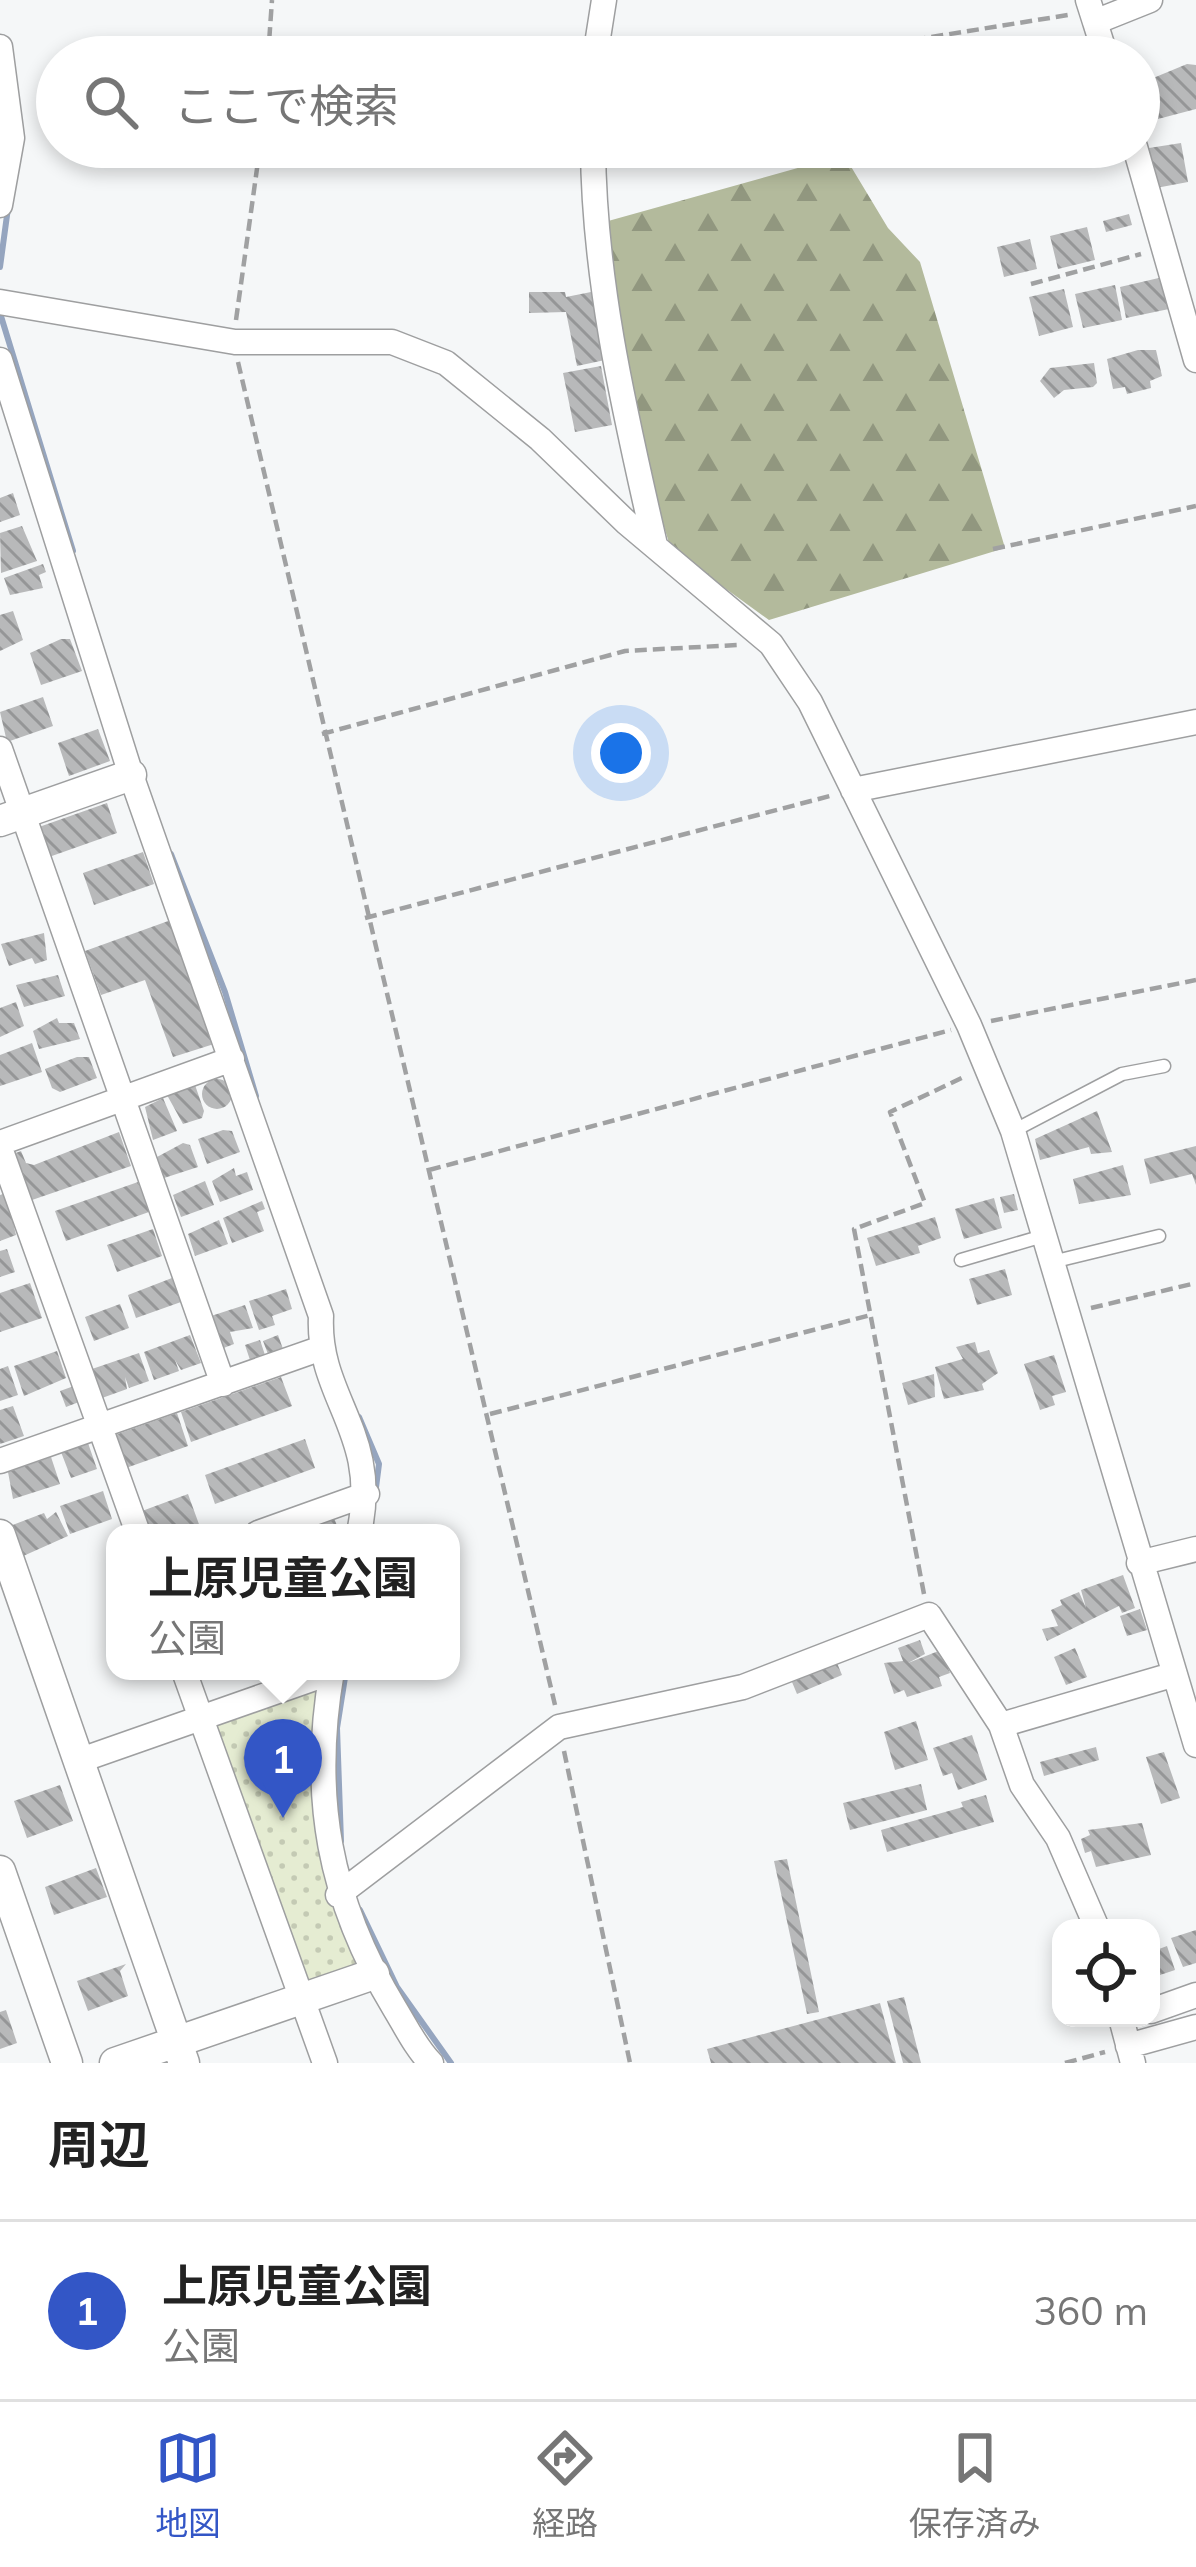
<!DOCTYPE html>
<html lang="ja">
<meta charset="utf-8">
<style>
:root{--surface:#fff;--page:#f6f6f6;--text:#222;--muted:#767676;--line:#e0e0e0;--accent:#3356c6}
body{margin:0;font-family:Mulish,"Noto Sans JP",sans-serif;background:var(--page);color:var(--text)}
.controls{position:absolute;right:36px;bottom:36px;display:grid;overflow:hidden;border-radius:24px;box-shadow:0 6px 18px #0003}
.controls button{width:108px;height:108px;display:grid;place-items:center;padding:0;border:0;border-bottom:3px solid var(--line);background:var(--surface);color:var(--text);font:60px sans-serif}
.you{position:absolute;left:621px;top:753px;width:42px;height:42px;margin:-30px;border:9px solid #fff;border-radius:50%;background:#1a73e8;box-shadow:0 0 0 18px #1a73e833}
.badge{display:grid;place-items:center;width:78px;height:78px;border-radius:50%;background:var(--accent);color:#fff;font-size:39px;font-weight:700}
.pin{position:absolute;translate:-50% -99px;filter:drop-shadow(0 3px 6px #0008)}
.pin::after{content:'';position:absolute;top:63px;width:42px;height:36px;background:inherit;clip-path:polygon(0 0,100% 0,50% 100%)}
.popup{position:absolute;left:106px;top:1524px;width:354px;height:156px;box-sizing:border-box;display:grid;place-content:center;border-radius:24px;background:var(--surface);filter:drop-shadow(0 3px 9px #0005);font-size:39px;white-space:nowrap;color:var(--muted)}
.popup b{font-size:45px;color:var(--text)}
.popup::after{content:'';position:absolute;left:50%;top:100%;margin-left:-24px;border:24px solid transparent;border-top-color:var(--surface)}
.list{margin:0;padding:0;list-style:none}
h2{display:flex;justify-content:space-between;align-items:center;height:156px;margin:0;padding:0 48px;font-size:51px}
h2 small{font-size:39px;font-weight:400;color:var(--muted)}
.list li{display:grid;grid-template-columns:78px 1fr auto;gap:36px;align-items:center;box-sizing:border-box;height:180px;padding:0 48px;border-top:3px solid var(--line)}
.list b{display:block;font-size:45px;white-space:nowrap}
.list p{margin:0;font-size:39px;white-space:nowrap;color:var(--muted)}
.list em{font-size:39px;font-style:normal;color:var(--muted)}
.icon{flex:none;width:66px;height:66px;fill:none;stroke:currentColor;stroke-width:2;stroke-linecap:round;stroke-linejoin:round}
.map{position:relative;flex:none;width:1196px;height:2063px;overflow:hidden}
.search{position:absolute;background:var(--surface);box-shadow:0 6px 18px #0003;left:36px;right:36px;top:36px;height:132px;display:flex;align-items:center;gap:30px;box-sizing:border-box;padding:0 42px;border-radius:66px;color:var(--muted);font-size:45px}
.sheet{height:336px;background:var(--surface)}
nav{display:flex;justify-content:space-around;align-items:center;box-sizing:border-box;height:168px;border-top:3px solid var(--line);background:var(--surface);font-size:33px;color:var(--muted)}
nav a{display:grid;justify-items:center;gap:6px}
nav .on{color:var(--accent)}
.map>svg:first-child{display:block}
</style>
<div class="map">
<svg width="1196" height="2063" viewBox="0 0 1196 2063">
<defs>
<pattern id="forest-firs" width="22" height="20" patternUnits="userSpaceOnUse" patternTransform="scale(3)"><rect width="22" height="20" fill="#b3ba9c"/><path d="M5 1l3.5 6h-7zM16 11l3.5 6h-7z" fill="#91977f"/></pattern>
<pattern id="park-dots" width="8" height="8" patternUnits="userSpaceOnUse" patternTransform="scale(3)"><rect width="8" height="8" fill="#e5ecd2"/><path d="M2 2h.1M6 6h.1" fill="none" stroke="#c4cab4" stroke-width="1.8" stroke-linecap="round"/></pattern>
<pattern id="building-back-hatch" width="6" height="6" patternUnits="userSpaceOnUse" patternTransform="scale(3)"><rect width="6" height="6" fill="#b8b9ba"/><path d="M-1 5l2 2M0 0l6 6M5-1l2 2" fill="none" stroke="#959697"/></pattern>
</defs>
<rect width="100%" height="100%" fill="#f5f7f8"/>
<path fill="url(#forest-firs)" d="M 844,155 L 888,228 L 920,262 L 1005,548 L 769,620 L 671,549 L 640,450 L 601,223 Z"/>
<path fill="url(#park-dots)" d="M 332,1672 L 338,1895 L 374,1974 L 304,1998 L 199,1719 Z"/>
<g fill="none" stroke-linecap="round" stroke-linejoin="round">
<path stroke="#95a5bf" stroke-width="6" d="M 0,267 L 8,208
M 0,313 L 73,551
M 171,854 L 225,992 L 256,1096
M 359,1417 L 379,1464 L 375,1495
M 341,1841 L 337,1728 L 346,1671
M 360,1910 L 397,1987 L 451,2063"/>
</g>
<path fill="url(#building-back-hatch)" d="M 1187,64 L 1196,65 L 1196,109 L 1158,119 L 1146,81 Z
M 1181,143 L 1188,182 L 1156,188 L 1149,148 Z
M 1129,214 L 1132,225 L 1106,232 L 1103,221 Z
M 1087,227 L 1095,260 L 1058,269 L 1050,236 Z
M 1030,239 L 1037,269 L 1004,277 L 997,247 Z
M 1163,277 L 1169,309 L 1126,318 L 1120,287 Z
M 1115,285 L 1122,320 L 1083,328 L 1075,294 Z
M 1064,289 L 1073,327 L 1039,336 L 1029,297 Z
M 529,292 L 565,292 L 566,297 L 591,292 L 605,360 L 577,366 L 566,312 L 529,313 Z
M 1138,350 L 1156,350 L 1162,376 L 1150,381 L 1151,388 L 1127,394 L 1125,387 L 1113,389 L 1107,359 Z
M 1094,363 L 1097,383 L 1093,387 L 1064,390 L 1054,398 L 1040,381 L 1050,368 Z
M 601,366 L 612,425 L 575,432 L 563,373 Z
M 13,493 L 20,515 L 0,522 L 0,498 Z
M 22,526 L 37,561 L 1,573 L 0,533 Z
M 43,564 L 46,572 L 39,575 L 43,588 L 10,595 L 4,578 Z
M 13,611 L 23,640 L 0,651 L 0,615 Z
M 61,639 L 70,639 L 82,671 L 41,685 L 30,653 Z
M 43,697 L 53,726 L 7,742 L 0,712 Z
M 98,729 L 110,761 L 69,776 L 58,743 Z
M 107,803 L 117,833 L 49,857 L 39,827 Z
M 143,852 L 154,884 L 94,905 L 83,873 Z
M 171,920 L 214,1044 L 173,1057 L 145,980 L 101,995 L 85,951 Z
M 44,933 L 47,960 L 35,964 L 32,958 L 9,966 L 1,944 Z
M 58,975 L 65,996 L 24,1007 L 16,985 Z
M 16,1002 L 24,1026 L 0,1037 L 0,1008 Z
M 57,1018 L 59,1023 L 74,1023 L 80,1039 L 39,1049 L 33,1031 Z
M 32,1043 L 42,1072 L 0,1086 L 0,1055 Z
M 77,1057 L 89,1057 L 97,1078 L 60,1092 L 52,1088 L 45,1069 Z
M202 1094a15 15 0 1 1 30 0a15 15 0 1 1-30 0Z
M 195,1085 L 204,1111 L 202,1118 L 183,1124 L 167,1095 Z
M 163,1098 L 177,1131 L 153,1140 L 145,1107 Z
M 1097,1111 L 1112,1152 L 1091,1154 L 1089,1147 L 1040,1160 L 1035,1139 Z
M 223,1130 L 232,1131 L 240,1152 L 207,1164 L 198,1139 Z
M 119,1132 L 131,1166 L 32,1200 L 13,1154 L 21,1151 L 26,1163 L 34,1165 Z
M 183,1143 L 190,1145 L 198,1167 L 164,1178 L 157,1157 Z
M 1196,1146 L 1196,1185 L 1192,1174 L 1150,1184 L 1144,1159 Z
M 1123,1165 L 1131,1195 L 1079,1204 L 1073,1179 Z
M 234,1168 L 236,1176 L 247,1172 L 253,1190 L 220,1202 L 212,1181 Z
M 205,1181 L 214,1205 L 181,1217 L 173,1195 Z
M 138,1182 L 149,1212 L 66,1241 L 55,1211 Z
M 6,1193 L 16,1235 L 0,1241 L 0,1195 Z
M 1014,1194 L 1018,1210 L 1004,1213 L 1000,1197 Z
M 994,1198 L 1002,1228 L 964,1239 L 955,1209 Z
M 262,1201 L 265,1209 L 257,1212 L 264,1231 L 232,1243 L 223,1218 Z
M 935,1217 L 941,1238 L 918,1246 L 920,1253 L 876,1266 L 867,1238 Z
M 219,1220 L 228,1244 L 195,1256 L 188,1234 Z
M 153,1229 L 162,1256 L 117,1272 L 107,1245 Z
M 7,1249 L 15,1272 L 0,1277 L 0,1251 Z
M 1005,1269 L 1012,1295 L 977,1305 L 969,1279 Z
M 172,1278 L 181,1302 L 136,1318 L 128,1295 Z
M 30,1283 L 42,1318 L 0,1332 L 0,1293 Z
M 286,1289 L 292,1309 L 272,1316 L 275,1325 L 259,1330 L 249,1301 Z
M 120,1304 L 129,1328 L 94,1341 L 85,1317 Z
M 245,1305 L 253,1328 L 230,1332 L 234,1344 L 221,1349 L 211,1316 Z
M 190,1335 L 201,1363 L 181,1370 L 175,1360 L 179,1371 L 154,1380 L 144,1352 Z
M 278,1335 L 283,1349 L 268,1354 L 263,1341 Z
M 260,1340 L 265,1355 L 250,1360 L 245,1345 Z
M 975,1342 L 978,1353 L 989,1350 L 998,1373 L 982,1384 L 984,1390 L 944,1399 L 935,1367 L 963,1359 L 956,1347 Z
M 57,1351 L 66,1378 L 24,1396 L 14,1366 Z
M 139,1353 L 149,1381 L 129,1388 L 125,1377 L 127,1389 L 102,1398 L 92,1369 Z
M 1054,1355 L 1066,1392 L 1052,1396 L 1055,1405 L 1040,1410 L 1024,1364 Z
M 8,1366 L 18,1395 L 0,1401 L 0,1369 Z
M 934,1374 L 935,1397 L 908,1405 L 902,1383 Z
M 281,1377 L 292,1406 L 191,1442 L 181,1412 Z
M 74,1386 L 79,1402 L 66,1407 L 60,1391 Z
M 13,1406 L 24,1436 L 0,1444 L 0,1410 Z
M 177,1413 L 188,1446 L 126,1468 L 115,1435 Z
M 305,1439 L 315,1468 L 215,1504 L 205,1475 Z
M 88,1443 L 97,1469 L 71,1478 L 61,1452 Z
M 51,1457 L 60,1484 L 13,1499 L 8,1472 Z
M 103,1491 L 112,1519 L 70,1534 L 60,1506 Z
M 188,1494 L 200,1527 L 190,1533 L 150,1533 L 142,1511 Z
M 56,1512 L 68,1536 L 21,1557 L 10,1526 L 44,1513 L 47,1519 Z
M 334,1518 L 340,1533 L 293,1533 Z
M 1123,1575 L 1135,1608 L 1122,1613 L 1119,1606 L 1047,1641 L 1042,1629 L 1058,1626 L 1051,1610 L 1062,1605 L 1060,1600 L 1079,1592 L 1086,1608 L 1081,1590 Z
M 1140,1609 L 1147,1630 L 1127,1636 L 1120,1616 Z
M 920,1640 L 925,1654 L 908,1663 L 941,1650 L 950,1673 L 939,1677 L 942,1686 L 907,1697 L 904,1690 L 894,1694 L 884,1663 L 903,1661 L 898,1648 Z
M 1075,1648 L 1087,1677 L 1066,1685 L 1054,1657 Z
M 837,1663 L 842,1675 L 797,1694 L 792,1682 Z
M 916,1721 L 928,1760 L 895,1770 L 884,1732 Z
M 972,1735 L 987,1780 L 958,1790 L 952,1773 L 943,1776 L 933,1748 Z
M 1096,1747 L 1099,1760 L 1044,1776 L 1040,1762 Z
M 1164,1752 L 1180,1798 L 1161,1804 L 1146,1757 Z
M 921,1784 L 927,1810 L 850,1830 L 843,1803 Z
M 60,1785 L 73,1821 L 27,1838 L 14,1801 Z
M 986,1795 L 994,1822 L 887,1852 L 881,1830 L 963,1807 L 961,1802 Z
M 1142,1823 L 1151,1855 L 1096,1867 L 1091,1851 L 1085,1853 L 1081,1839 L 1090,1835 L 1088,1830 Z
M 787,1859 L 819,2012 L 807,2014 L 774,1861 Z
M 96,1868 L 107,1897 L 54,1915 L 45,1887 Z
M 1196,1930 L 1196,1963 L 1183,1967 L 1171,1938 Z
M 1167,1946 L 1175,1970 L 1151,1978 L 1151,1952 Z
M 126,1964 L 120,1971 L 128,1996 L 88,2011 L 77,1981 Z
M 904,1997 L 921,2063 L 903,2063 L 887,2001 Z
M 880,2003 L 896,2063 L 711,2063 L 707,2049 Z
M 6,2010 L 17,2043 L 0,2049 L 0,2012 Z"/>
<g fill="none" stroke-linecap="round" stroke-linejoin="round">
<defs>
<path id="service" d="M 1013,1131 L 1122,1074 L 1164,1066
M 961,1260 L 1043,1236
M 1052,1262 L 1159,1236"/>
<path id="minor" d="M 1088,0 L 1095,22 L 1150,0
M 1095,22 L 1106,57
M 0,47 L 12,138 L 0,205
M 595,57 L 604,0
M 593,147 C 594,283 625,413 655,545
M 1135,147 L 1196,360
M 0,302 L 235,342 L 392,342 L 446,363 L 540,439 L 627,523 L 771,644 L 810,702 L 969,1025 L 1013,1131 L 1196,1745
M 0,360 L 131,775 L 321,1316 C 317,1399 381,1432 359,1533
M 0,749 L 223,1384
M 853,790 L 1196,722
M 0,1143 L 232,1059
M 0,1148 L 138,1533
M 0,1461 L 319,1349
M 258,1533 L 367,1494
M 1139,1563 L 1196,1549
M 184,1671 L 325,2063
M 332,1671 C 310,1796 329,1900 395,2009 C 406,2027 416,2048 431,2063
M 78,1761 L 332,1672
M 338,1895 L 559,1727 L 743,1687 L 929,1615 L 1001,1725
M 1097,1928 L 1058,1838 L 1022,1785 L 1001,1725 L 1172,1675
M 1151,2011 L 1196,1995
M 1121,2018 L 1133,2063
M 1128,2046 L 1196,2027"/>
<path id="tertiary" d="M 0,821 L 131,775
M 0,1535 L 184,2063
M 0,1871 L 67,2063
M 115,2063 L 374,1974"/>
</defs>
<use href="#service" stroke="#9e9fa0" stroke-width="15"/>
<use href="#minor" stroke="#9e9fa0" stroke-width="27"/>
<use href="#tertiary" stroke="#9e9fa0" stroke-width="33"/>
<path stroke="#a0a1a2" stroke-width="4.5" stroke-dasharray="12 6" stroke-linecap="butt" d="M 268,57 L 272,0
M 807,57 L 1068,15
M 1031,284 L 1141,254
M 236,320 L 260,147
M 238,362 L 555,1705
M 993,549 L 1196,506
M 322,734 L 625,651 L 737,645
M 365,918 L 830,796
M 991,1021 L 1196,980
M 429,1170 L 951,1030
M 1091,1308 L 1196,1283
M 490,1414 L 871,1315
M 924,1594 L 854,1229 L 925,1203 L 890,1112 L 966,1076
M 564,1751 L 630,2063
M 1065,2063 L 1105,2052"/>
<use href="#service" stroke="#fff" stroke-width="12"/>
<use href="#minor" stroke="#fff" stroke-width="24"/>
<use href="#tertiary" stroke="#fff" stroke-width="30"/>
</g>
</svg>
<div class="controls">
<button><svg class="icon" aria-label="locate" viewBox="0 0 24 24"><circle cx="12" cy="12" r="6"/><path d="M12 2v4M12 18v4M2 12h4M18 12h4"/></svg></button>
</div>
<div class="you"></div>
<div class="pin badge" style="left:283px;top:1818px">1</div>
<div class="popup"><b>上原児童公園</b>公園</div>
<div class="search"><svg class="icon" aria-label="search" viewBox="0 0 24 24"><circle cx="10" cy="10" r="6"/><path d="M15 15l6 6"/></svg>ここで検索</div>
</div>
<section class="sheet">
<h2>周辺<small></small></h2>
<ul class="list">
<li><span class="badge">1</span><div><b>上原児童公園</b><p>公園</p></div><em>360 m</em></li>
</ul>
</section>
<nav>
<a class="on"><svg class="icon" aria-label="map" viewBox="0 0 24 24"><path d="M3 6l6-2 6 2 6-2v14l-6 2-6-2-6 2zM9 4v14M15 6v14"/></svg>地図</a>
<a><svg class="icon" aria-label="directions" viewBox="0 0 24 24"><path d="M12 3l9 9-9 9-9-9zM9 14v-3h6M13 9l2 2-2 2"/></svg>経路</a>
<a><svg class="icon" aria-label="saved" viewBox="0 0 24 24"><path d="M7 4h10v16l-5-4-5 4z"/></svg>保存済み</a>
</nav>
